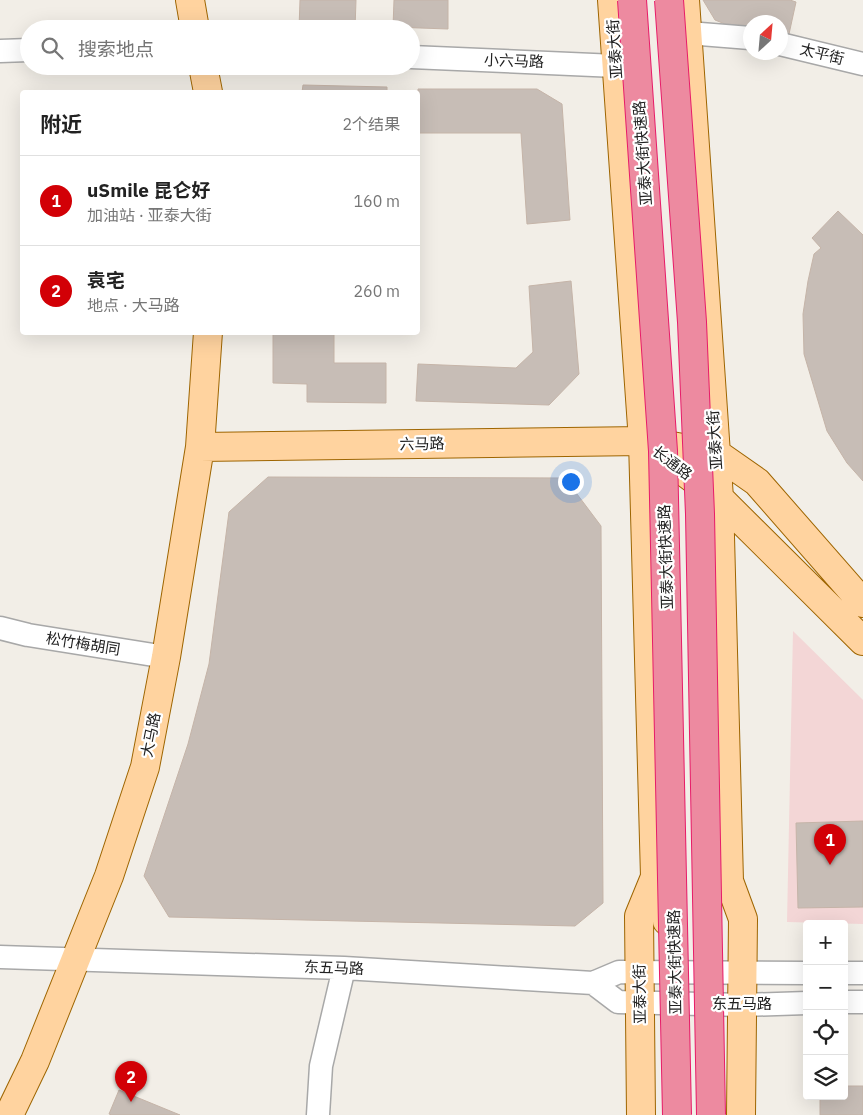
<!DOCTYPE html>
<html lang="zh">
<meta charset="utf-8">
<style>
:root{--surface:#fff;--page:#f2f2f2;--text:#222;--muted:#767676;--line:#e0e0e0;--accent:#d20006}
body{margin:0;font-family:"IBM Plex Sans","Noto Sans SC",sans-serif;background:var(--page);color:var(--text)}
.controls{position:absolute;right:15px;bottom:15px;display:grid;overflow:hidden;border-radius:5px;box-shadow:0 5px 20px #0002}
.controls button{width:45px;height:45px;display:grid;place-items:center;padding:0;border:0;border-bottom:1px solid var(--line);background:var(--surface);color:var(--text);font:25px sans-serif}
.compass{position:absolute;left:743px;top:15px;width:45px;height:45px;border-radius:50%;background:var(--surface);box-shadow:0 5px 20px #0002;rotate:26deg}
.you{position:absolute;left:570px;top:481px;width:18px;height:18px;margin:-12px;border:4px solid #fff;border-radius:50%;background:#1a73e8;box-shadow:0 0 0 8px #1a73e833}
.badge{display:grid;place-items:center;width:32px;height:32px;border-radius:50%;background:var(--accent);color:#fff;font-size:16px;font-weight:700}
.pin{position:absolute;translate:-50% -41px;filter:drop-shadow(0 1px 2px #0008)}
.pin::after{content:'';position:absolute;top:26px;width:18px;height:15px;background:inherit;clip-path:polygon(0 0,100% 0,50% 100%)}
.list{margin:0;padding:0;list-style:none}
h2{display:flex;justify-content:space-between;align-items:center;height:65px;margin:0;padding:0 20px;font-size:21px}
h2 small{font-size:16px;font-weight:400;color:var(--muted)}
.list li{display:grid;grid-template-columns:32px 1fr auto;gap:15px;align-items:center;box-sizing:border-box;height:90px;padding:0 20px;border-top:1px solid var(--line)}
.list b{display:block;font-size:19px;white-space:nowrap}
.list p{margin:0;font-size:16px;white-space:nowrap;color:var(--muted)}
.list em{font-size:16px;font-style:normal;color:var(--muted)}
.icon{flex:none;width:28px;height:28px;fill:none;stroke:currentColor;stroke-width:2;stroke-linecap:round;stroke-linejoin:round}
.map{position:relative;flex:none;width:863px;height:1115px;overflow:hidden}
.search{position:absolute;background:var(--surface);box-shadow:0 5px 20px #0002;left:20px;top:20px;width:400px;height:55px;display:flex;align-items:center;gap:12px;box-sizing:border-box;padding:0 18px;border-radius:28px;color:var(--muted);font-size:19px}
.panel{position:absolute;background:var(--surface);box-shadow:0 5px 20px #0002;left:20px;top:90px;width:400px;height:245px;border-radius:5px}
.map>svg:first-child{display:block}
</style>
<div class="map">
<svg width="863" height="1115" viewBox="0 0 863 1115">
<rect width="100%" height="100%" fill="#f2eee7"/>
<path fill="#f3d6d6" d="M 793,631 L 863,700 L 863,924 L 787,922 Z"/>
<path fill="#c7bdb6" stroke="#c5b4a8" d="M 300,0 L 356,0 L 355,29 L 299,29 Z
M 394,0 L 448,0 L 448,29 L 393,27 Z
M 703,0 L 790,0 L 796,2 L 789,34 L 780,32 L 780,22 L 750,22 L 750,26 L 735,28 L 715,20 Z
M 303,85 L 387,87 L 387,92 L 302,92 Z
M 418,89 L 537,89 L 562,104 L 570,220 L 527,224 L 521,133 L 418,133 Z
M 838,211 L 863,235 L 863,481 L 847,463 L 827,431 L 804,354 L 803,314 L 808,281 L 814,254 L 821,248 L 812,238 Z
M 571,281 L 579,374 L 549,405 L 416,401 L 418,364 L 516,368 L 533,352 L 529,286 Z
M 273,332 L 334,332 L 334,363 L 386,363 L 386,403 L 307,402 L 307,384 L 273,383 Z
M 268,477 L 565,478 L 601,526 L 603,903 L 575,926 L 169,917 L 144,876 L 188,744 L 209,664 L 229,512 Z
M 863,821 L 863,907 L 798,908 L 796,823 Z
M 844,1086 L 863,1086 L 863,1115 L 820,1115 L 820,1096 L 844,1096 Z
M 119,1090 L 180,1115 L 112,1115 L 109,1114 Z"/>
<g fill="none" stroke-linecap="round" stroke-linejoin="round">
<defs>
<path id="minor" d="M 688,33 L 750,38
M 780,44 L 863,64
M 0,51 L 29,50
M 411,57 L 616,66
M 0,628 L 28,635 L 166,657
M 0,957 L 344,968 L 593,983 L 619,972 L 807,973
M 844,973 L 863,973
M 593,983 L 618,1002 L 743,1005 L 807,1003
M 844,1002 L 863,1002
M 318,1115 L 321,1066 L 344,968"/>
<path id="major" d="M 190,0 L 195,29
M 612,0 L 643,441 L 655,877 L 667,908 L 667,921
M 685,0 L 719,498 L 729,881 L 743,919 L 741,1115
M 203,66 L 208,92
M 646,443 L 719,498 L 863,641
M 200,447 L 643,441 L 717,454 L 757,482 L 863,603
M 9,1115 L 35,1061 L 109,876 L 145,767 L 166,657 L 200,447 L 208,332
M 641,1115 L 639,916 L 655,877"/>
</defs>
<use href="#minor" stroke="#a8a8a8" stroke-width="25"/>
<use href="#major" stroke="#9e6500" stroke-width="30"/>
<use href="#minor" stroke="#fff" stroke-width="22"/>
<use href="#major" stroke="#ffd39f" stroke-width="28"/>
<defs>
<path id="highway-bridge" d="M 632,0 L 663,451 L 677,1115
M 669,0 L 692,322 L 700,514 L 711,1115"/>
</defs>
<use href="#highway-bridge" stroke="#e71c68" stroke-width="30" stroke-linecap="butt"/>
<use href="#highway-bridge" stroke="#ed8aa0" stroke-width="28"/>
</g>
<g text-anchor="middle" stroke-width="4.5" stroke-linejoin="round" paint-order="stroke">
<g font-size="15" fill="#212121" stroke="#fff">
<text transform="translate(615 49) rotate(-94)" y="5">亚泰大街</text>
<text transform="translate(822 54) rotate(14)" y="5">太平街</text>
<text transform="translate(514 61) rotate(2)" y="5">小六马路</text>
<text transform="translate(643 153) rotate(-94)" y="5">亚泰大街快速路</text>
<text transform="translate(715 440) rotate(-94)" y="5">亚泰大街</text>
<text transform="translate(422 444) rotate(-1)" y="5">六马路</text>
<text transform="translate(672 463) rotate(37)" y="5">长通路</text>
<text transform="translate(666 557) rotate(-92)" y="5">亚泰大街快速路</text>
<text transform="translate(83 644) rotate(9)" y="5">松竹梅胡同</text>
<text transform="translate(151 735) rotate(-79)" y="5">大马路</text>
<text transform="translate(675 962) rotate(-91)" y="5">亚泰大街快速路</text>
<text transform="translate(334 968) rotate(2)" y="5">东五马路</text>
<text transform="translate(640 994) rotate(-91)" y="5">亚泰大街</text>
<text x="742" y="1009">东五马路</text>
</g>
</g>
</svg>
<div class="controls">
<button>+</button>
<button>−</button>
<button><svg class="icon" aria-label="locate" viewBox="0 0 24 24"><circle cx="12" cy="12" r="6"/><path d="M12 2v4M12 18v4M2 12h4M18 12h4"/></svg></button>
<button><svg class="icon" aria-label="layers" viewBox="0 0 24 24"><path d="M12 4l9 5-9 5-9-5zM3 14l9 5 9-5"/></svg></button>
</div>
<svg class="compass" viewBox="-18 -18 36 36"><path d="M0-13l5 13h-10z" fill="#e53935"/><path d="M0 13l5-13h-10z" fill="#767676"/></svg>
<div class="you"></div>
<div class="pin badge" style="left:830px;top:865px">1</div>
<div class="pin badge" style="left:131px;top:1102px">2</div>
<div class="search"><svg class="icon" aria-label="search" viewBox="0 0 24 24"><circle cx="10" cy="10" r="6"/><path d="M15 15l6 6"/></svg>搜索地点</div>
<section class="panel">
<h2>附近<small>2个结果</small></h2>
<ul class="list">
<li><span class="badge">1</span><div><b>uSmile 昆仑好</b><p>加油站 · 亚泰大街</p></div><em>160 m</em></li>
<li><span class="badge">2</span><div><b>袁宅</b><p>地点 · 大马路</p></div><em>260 m</em></li>
</ul>
</section>
</div>
